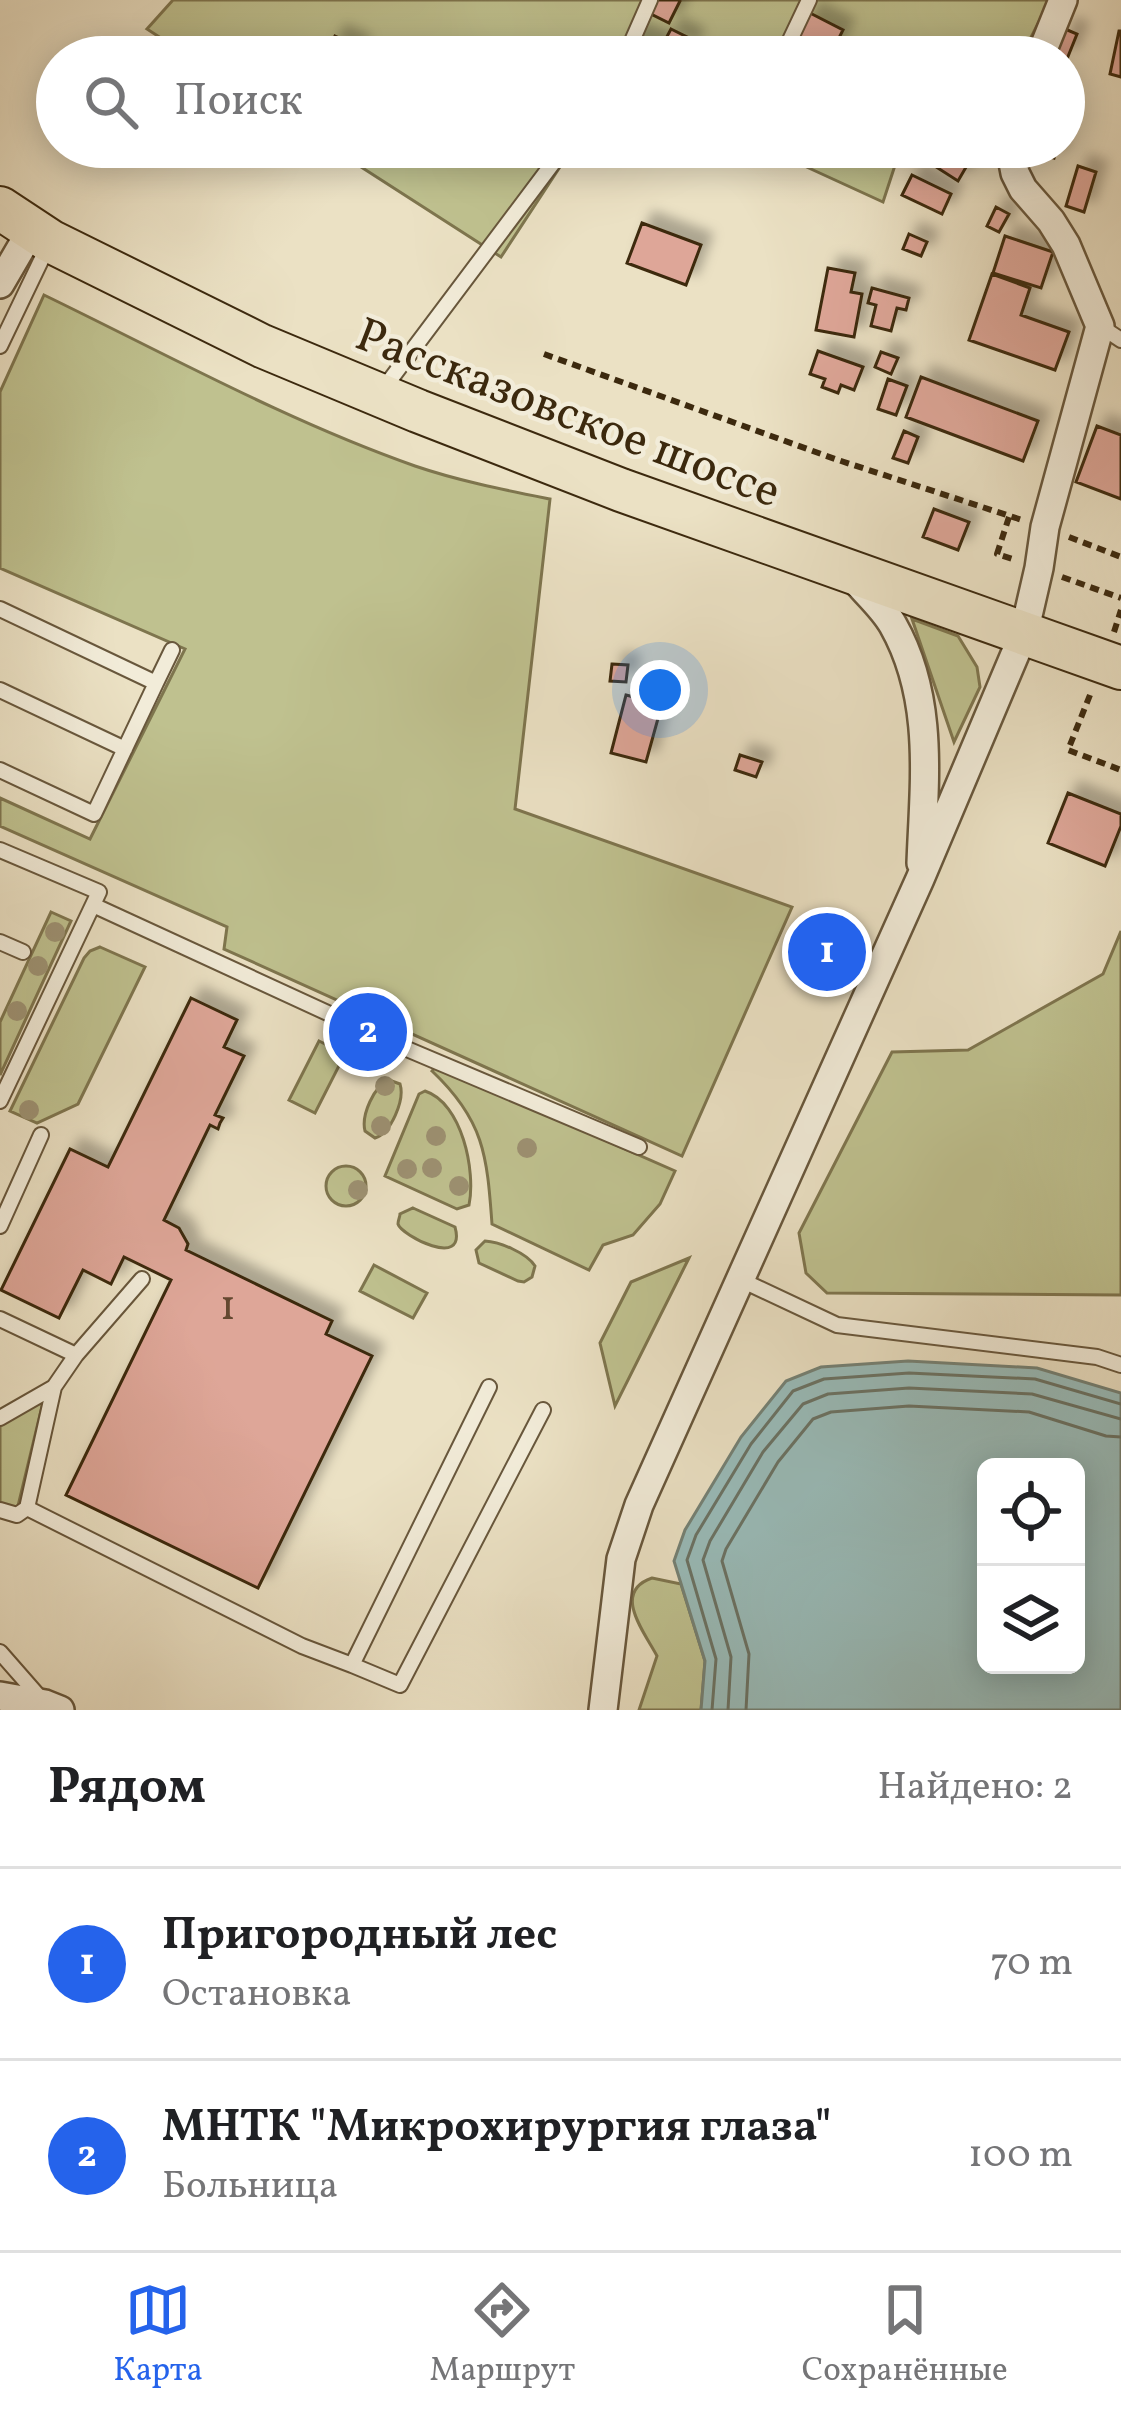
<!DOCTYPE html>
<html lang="ru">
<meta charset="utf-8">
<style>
:root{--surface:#fff;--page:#f6f6f6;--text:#202124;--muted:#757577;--line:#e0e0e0;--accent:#2563eb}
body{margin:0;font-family:Vollkorn,serif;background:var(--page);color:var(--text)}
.controls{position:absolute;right:36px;bottom:36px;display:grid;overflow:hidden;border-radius:18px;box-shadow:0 6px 30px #0003}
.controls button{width:108px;height:108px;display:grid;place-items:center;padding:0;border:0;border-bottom:3px solid var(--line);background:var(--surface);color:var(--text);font:60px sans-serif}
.you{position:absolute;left:660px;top:690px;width:42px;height:42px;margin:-30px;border:9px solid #fff;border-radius:50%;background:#1a73e8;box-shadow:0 0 0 18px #1a73e833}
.badge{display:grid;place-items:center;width:78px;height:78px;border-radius:50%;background:var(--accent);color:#fff;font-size:39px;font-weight:700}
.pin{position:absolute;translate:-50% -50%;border:6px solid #fff;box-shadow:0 3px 12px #0006}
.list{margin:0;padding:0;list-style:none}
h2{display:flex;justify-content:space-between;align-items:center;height:156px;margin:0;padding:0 48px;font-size:51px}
h2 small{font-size:39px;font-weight:400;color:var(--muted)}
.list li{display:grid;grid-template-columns:78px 1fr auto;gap:36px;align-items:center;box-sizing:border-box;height:192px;padding:0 48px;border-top:3px solid var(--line)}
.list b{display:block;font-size:45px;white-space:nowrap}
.list p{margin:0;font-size:39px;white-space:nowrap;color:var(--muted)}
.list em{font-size:39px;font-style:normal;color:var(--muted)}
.icon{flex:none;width:66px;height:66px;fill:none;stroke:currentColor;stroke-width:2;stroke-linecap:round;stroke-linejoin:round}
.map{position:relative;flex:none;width:1121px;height:1710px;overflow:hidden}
.search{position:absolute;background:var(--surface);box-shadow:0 6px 30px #0003;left:36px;right:36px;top:36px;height:132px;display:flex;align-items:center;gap:30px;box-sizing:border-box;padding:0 42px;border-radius:66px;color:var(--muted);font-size:45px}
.sheet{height:540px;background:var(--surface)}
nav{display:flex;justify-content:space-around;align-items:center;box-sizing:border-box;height:168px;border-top:3px solid var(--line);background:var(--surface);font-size:33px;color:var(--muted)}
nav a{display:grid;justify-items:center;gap:6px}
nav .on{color:var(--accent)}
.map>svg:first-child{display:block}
</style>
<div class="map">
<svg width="1121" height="1710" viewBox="0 0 1121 1710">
<defs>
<filter id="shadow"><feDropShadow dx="11" dy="-11" stdDeviation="6" flood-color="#0004"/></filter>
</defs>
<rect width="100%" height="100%" fill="#ebe1c4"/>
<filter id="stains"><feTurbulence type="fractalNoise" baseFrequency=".00167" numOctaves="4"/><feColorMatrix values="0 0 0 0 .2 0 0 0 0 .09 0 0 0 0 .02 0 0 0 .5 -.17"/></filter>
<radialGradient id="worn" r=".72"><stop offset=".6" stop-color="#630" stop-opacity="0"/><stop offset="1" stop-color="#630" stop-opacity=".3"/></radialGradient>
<path fill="#bfc18f" stroke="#7e754e" stroke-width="3" d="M 173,0 L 1050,0 L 1021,57 L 980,57 L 974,54 L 971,57 L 190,57 L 147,29 Z
M 330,147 L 573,147 L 501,257 Z
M 763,147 L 901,147 L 883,202 Z
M 44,295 C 166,354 287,421 415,466 C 459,481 505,490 550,499 L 515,809 L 792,907 L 682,1156 L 224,949 L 227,927 L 0,826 L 0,798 L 90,839 L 185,649 L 0,568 L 0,392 Z
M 912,619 L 958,636 L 977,667 L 980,687 L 954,742 Z
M 51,912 L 71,921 L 0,1075 L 0,1022 Z
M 1121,931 L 1121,1295 L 827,1293 L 806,1273 L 799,1233 L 892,1052 L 968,1050 L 1103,974 Z
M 100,947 L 145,967 L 78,1104 L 37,1123 L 10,1111 L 84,958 L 90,951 Z
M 319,1041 L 345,1054 L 315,1113 L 289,1100 Z
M 436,1066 L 675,1171 L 660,1204 L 633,1235 L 603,1245 L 589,1270 L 492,1224 C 487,1155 484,1120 432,1071 Z
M 389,1080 L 400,1084 C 405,1100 391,1133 375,1138 L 365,1131 C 361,1115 374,1086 389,1080 Z
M 425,1091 C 462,1103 476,1171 469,1205 L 457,1209 L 385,1176 L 419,1094 Z
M326 1186a20 20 0 1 1 40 0a20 20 0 1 1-40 0Z
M 413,1208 L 455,1227 C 467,1270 401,1235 398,1224 C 398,1220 400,1217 400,1214 Z
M 485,1241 C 500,1242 527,1253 535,1266 L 532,1277 L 524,1282 L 518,1281 L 479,1263 L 476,1250 Z
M 689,1258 L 615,1406 L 600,1343 L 631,1282 Z
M 374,1265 L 427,1293 L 413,1318 L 360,1291 Z
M 43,1402 L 17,1510 L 0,1502 L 0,1426 L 8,1418 Z
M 652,1578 L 681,1584 L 705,1661 L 701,1710 L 639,1710 L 657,1656 C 645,1633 611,1592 652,1578 Z"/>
<path fill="#99bcba" stroke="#748175" stroke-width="3" fill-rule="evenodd" d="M 908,1361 L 1037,1368 L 1121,1393 L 1121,1710 L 701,1710 L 705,1661 L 674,1561 L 685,1530 L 741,1437 L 786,1381 L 821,1367 ZM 986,1467 L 1076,1467 L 1076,1665 L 986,1665 Z"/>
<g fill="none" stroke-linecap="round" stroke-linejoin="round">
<path stroke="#6a7264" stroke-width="3" d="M 712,1710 L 716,1659 L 687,1560 L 696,1535 L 751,1444 L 793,1391 L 824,1379 L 909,1373 L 1035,1379 L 1121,1404
M 728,1710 L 731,1657 L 703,1560 L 710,1541 L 763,1452 L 803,1404 L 828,1394 L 909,1388 L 1032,1394 L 1121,1419
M 746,1710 L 749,1654 L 722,1561 L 726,1549 L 778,1462 L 813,1419 L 831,1412 L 909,1406 L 1029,1412 L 1106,1436 L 1121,1437"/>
</g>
<path fill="#dea698" stroke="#3c290e" stroke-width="3" filter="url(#shadow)" d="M 650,0 L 679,0 L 680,1 L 669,23 L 645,11 Z
M 810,13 L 843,30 L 830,56 L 796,39 Z
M 671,29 L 693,40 L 686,53 L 664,42 Z
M 1065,29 L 1077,34 L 1067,59 L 1055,55 Z
M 1119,31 L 1121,31 L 1121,77 L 1110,74 Z
M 631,32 L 662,45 L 656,57 L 619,57 Z
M 335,36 L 359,47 L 354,57 L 336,57 L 327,52 Z
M 905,147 L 945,147 L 969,162 L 958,181 Z
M 1017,147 L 1057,147 L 1054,158 Z
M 1078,166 L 1096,172 L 1084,212 L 1066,206 Z
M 912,175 L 951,194 L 942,214 L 902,195 Z
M 996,207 L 1009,214 L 999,232 L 987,226 Z
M 642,223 L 701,245 L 686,285 L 627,263 Z
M 909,234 L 927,242 L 921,256 L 903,249 Z
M 1005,236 L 1053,252 L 1041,288 L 993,273 Z
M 828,268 L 855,273 L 851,292 L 862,294 L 854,337 L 816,330 Z
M 992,274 L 1030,288 L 1021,315 L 1069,332 L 1055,370 L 969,340 Z
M 872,288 L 909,298 L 906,310 L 897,308 L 891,331 L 871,326 L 876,305 L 868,303 Z
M 818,351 L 863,367 L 854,390 L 841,385 L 838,393 L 822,387 L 825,379 L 810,374 Z
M 881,352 L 898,358 L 891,374 L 875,367 Z
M 921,377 L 1038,421 L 1023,461 L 906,417 Z
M 888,379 L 907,386 L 896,415 L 878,409 Z
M 1097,426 L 1121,435 L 1121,499 L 1076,482 Z
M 904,431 L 918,437 L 908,463 L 893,458 Z
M 934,509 L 969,522 L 958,550 L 923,537 Z
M 612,664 L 628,665 L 626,682 L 610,681 Z
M 626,695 L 662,704 L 646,762 L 611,753 Z
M 740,755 L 762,762 L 756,777 L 735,770 Z
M 1068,793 L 1121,814 L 1121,826 L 1105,866 L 1048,843 Z
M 191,998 L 237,1020 L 224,1047 L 244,1056 L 215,1115 L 223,1118 L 220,1123 L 218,1129 L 210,1125 L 164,1220 L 179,1228 L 188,1244 L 186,1250 L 332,1321 L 326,1334 L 372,1356 L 258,1588 L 66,1495 L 171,1280 L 124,1257 L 111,1284 L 83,1270 L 59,1318 L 1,1290 L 70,1149 L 108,1167 Z"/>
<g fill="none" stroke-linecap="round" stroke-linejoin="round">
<defs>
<path id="lane" d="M 625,57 L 650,0
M 782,57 L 809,0
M 1100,326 L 1121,340
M 0,346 L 47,248
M 384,388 L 565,147
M 0,609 L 156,683 L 94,814 L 0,770
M 156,683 L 172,650
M 0,690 L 125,749
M 0,850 L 99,892 L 0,1101
M 93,905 L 395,1044 L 639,1147
M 0,942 L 23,952
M 0,1226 L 41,1135
M 739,1279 L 837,1325 L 1097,1357 L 1121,1365
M 0,1319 L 76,1355 L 54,1387 L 27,1508 L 302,1646 L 352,1665 L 489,1387
M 76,1355 L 142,1279
M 0,1418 L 54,1387
M 0,1510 L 17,1515 L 27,1508
M 0,1652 L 42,1700
M 352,1665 L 400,1685 L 543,1410"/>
<path id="street" d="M 1040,57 L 1063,0
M 0,284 L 32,229
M 851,575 C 864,591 883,607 893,625 C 935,699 924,782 921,863
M 0,1696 L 45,1704 L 60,1710
M 603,1710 L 621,1559 L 639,1505 L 920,879 L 1024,633 L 1039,568 L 1045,527 L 1100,326 L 1066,245 L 1051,221 L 1023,189 L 1015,173 L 1010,147"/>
<path id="primary" d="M 0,208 L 50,241 L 262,346 L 418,411 L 621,490 L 1121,668"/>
</defs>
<use href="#lane" stroke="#68573c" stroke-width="18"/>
<use href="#street" stroke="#68573c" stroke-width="32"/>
<use href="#primary" stroke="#3c290e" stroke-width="46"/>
<path stroke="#3c290e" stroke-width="6" stroke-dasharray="9 6" stroke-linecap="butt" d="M 544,354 L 835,459 L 1022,520
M 1009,517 L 997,554 L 1016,560
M 1069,537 L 1121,557
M 1062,577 L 1121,598
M 1114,632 L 1121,610
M 1090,695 L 1068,750 L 1121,770"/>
<use href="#lane" stroke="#f2ecd9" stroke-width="14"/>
<use href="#street" stroke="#f2ecd9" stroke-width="27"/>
<use href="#primary" stroke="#ebe1c4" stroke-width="42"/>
</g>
<g fill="#9d9172">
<circle cx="55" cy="932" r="10"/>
<circle cx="38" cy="966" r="10"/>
<circle cx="17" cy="1011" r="10"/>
<circle cx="385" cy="1086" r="10"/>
<circle cx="29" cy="1110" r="10"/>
<circle cx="381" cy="1126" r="10"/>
<circle cx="436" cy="1136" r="10"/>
<circle cx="527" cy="1148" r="10"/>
<circle cx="432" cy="1168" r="10"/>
<circle cx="407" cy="1169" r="10"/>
<circle cx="459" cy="1186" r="10"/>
<circle cx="358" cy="1190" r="10"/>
</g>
<g text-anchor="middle" stroke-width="9" stroke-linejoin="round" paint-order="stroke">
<g font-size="42" fill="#644830">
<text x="228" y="1319">1</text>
</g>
<g font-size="48" fill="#3c290e" stroke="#f2ecd9">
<text transform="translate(569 411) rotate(21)" y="17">Рассказовское шоссе</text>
</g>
</g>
<rect width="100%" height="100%" filter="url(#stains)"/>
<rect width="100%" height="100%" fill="url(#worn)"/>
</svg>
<div class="controls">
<button><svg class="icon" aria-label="locate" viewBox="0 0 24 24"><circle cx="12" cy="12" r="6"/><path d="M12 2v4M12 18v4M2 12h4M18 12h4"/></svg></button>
<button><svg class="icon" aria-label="layers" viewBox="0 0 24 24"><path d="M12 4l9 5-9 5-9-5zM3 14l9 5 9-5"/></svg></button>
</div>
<div class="you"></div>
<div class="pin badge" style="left:827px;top:952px">1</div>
<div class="pin badge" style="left:368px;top:1032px">2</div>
<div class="search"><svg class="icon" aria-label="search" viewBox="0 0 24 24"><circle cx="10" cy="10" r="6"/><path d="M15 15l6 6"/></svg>Поиск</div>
</div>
<section class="sheet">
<h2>Рядом<small>Найдено: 2</small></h2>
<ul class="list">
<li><span class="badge">1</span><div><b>Пригородный лес</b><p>Остановка</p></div><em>70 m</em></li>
<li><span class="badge">2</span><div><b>МНТК &quot;Микрохирургия глаза&quot;</b><p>Больница</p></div><em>100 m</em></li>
</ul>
</section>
<nav>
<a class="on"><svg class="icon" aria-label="map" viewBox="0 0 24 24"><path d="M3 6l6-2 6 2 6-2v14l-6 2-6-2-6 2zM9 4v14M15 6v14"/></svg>Карта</a>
<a><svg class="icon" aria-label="directions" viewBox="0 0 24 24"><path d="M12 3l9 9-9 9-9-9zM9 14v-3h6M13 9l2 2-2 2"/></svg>Маршрут</a>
<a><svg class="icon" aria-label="saved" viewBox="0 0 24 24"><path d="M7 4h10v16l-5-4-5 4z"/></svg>Сохранённые</a>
</nav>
